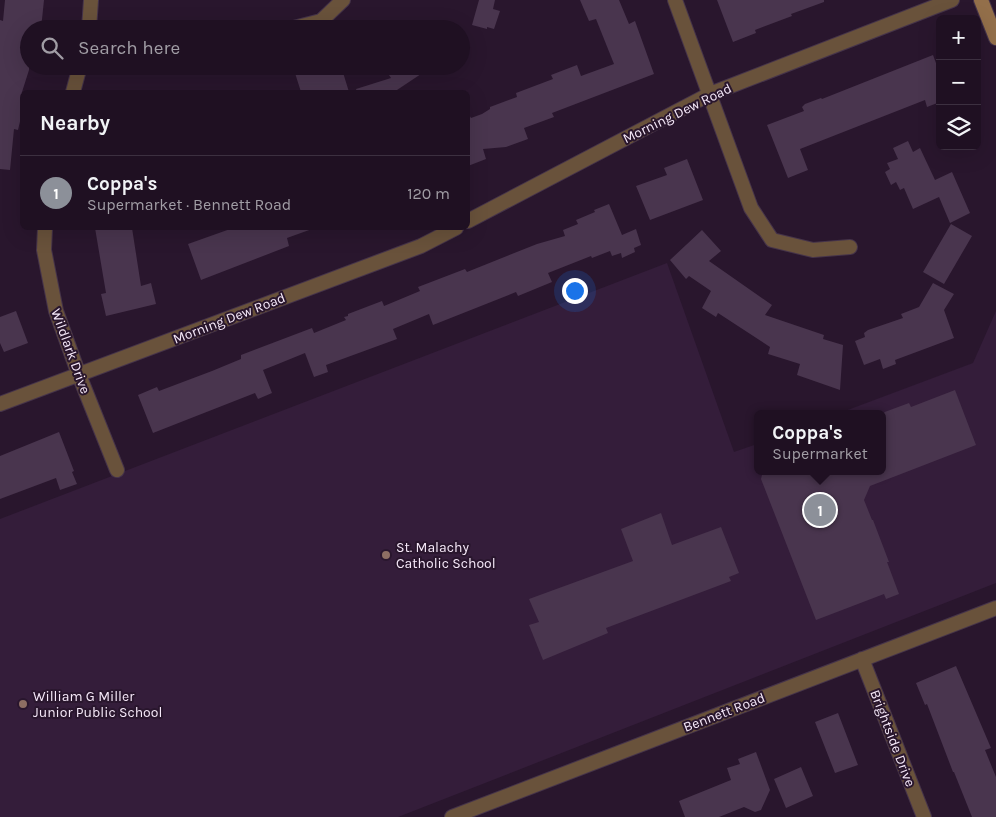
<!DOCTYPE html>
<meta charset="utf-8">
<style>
:root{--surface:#1f1022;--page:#27192a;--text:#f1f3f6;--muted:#a19da5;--line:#3c3040;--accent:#8c9099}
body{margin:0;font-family:Karla,sans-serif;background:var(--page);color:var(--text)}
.controls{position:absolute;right:15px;top:15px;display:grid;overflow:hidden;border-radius:8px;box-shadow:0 5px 20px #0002}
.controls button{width:45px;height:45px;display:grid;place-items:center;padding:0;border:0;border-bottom:1px solid var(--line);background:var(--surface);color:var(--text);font:25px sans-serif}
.you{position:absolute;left:574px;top:290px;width:18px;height:18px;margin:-12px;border:4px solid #fff;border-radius:50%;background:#1a73e8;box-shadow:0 0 0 8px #1a73e833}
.badge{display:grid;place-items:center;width:32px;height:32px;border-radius:50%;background:var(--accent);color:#fff;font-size:16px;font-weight:700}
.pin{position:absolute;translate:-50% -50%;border:2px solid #fff;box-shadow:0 1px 5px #0006}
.popup{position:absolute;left:754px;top:410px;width:132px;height:65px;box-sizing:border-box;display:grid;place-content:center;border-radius:8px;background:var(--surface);filter:drop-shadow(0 1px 4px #0005);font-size:16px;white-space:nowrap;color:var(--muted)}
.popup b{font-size:19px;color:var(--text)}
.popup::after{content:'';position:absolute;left:50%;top:100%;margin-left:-10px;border:10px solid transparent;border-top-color:var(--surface)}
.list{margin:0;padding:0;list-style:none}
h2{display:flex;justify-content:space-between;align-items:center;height:65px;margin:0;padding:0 20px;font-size:21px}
h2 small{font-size:16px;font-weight:400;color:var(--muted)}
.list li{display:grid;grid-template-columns:32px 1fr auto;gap:15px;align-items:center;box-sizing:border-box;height:75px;padding:0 20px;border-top:1px solid var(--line)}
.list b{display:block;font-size:19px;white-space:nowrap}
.list p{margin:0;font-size:16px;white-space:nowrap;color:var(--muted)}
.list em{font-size:16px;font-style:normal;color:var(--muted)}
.icon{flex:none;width:28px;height:28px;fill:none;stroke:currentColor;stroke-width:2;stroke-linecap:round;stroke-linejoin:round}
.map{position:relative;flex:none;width:996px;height:817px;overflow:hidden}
.search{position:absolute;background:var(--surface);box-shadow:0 5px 20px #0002;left:20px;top:20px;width:450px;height:55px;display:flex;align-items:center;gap:12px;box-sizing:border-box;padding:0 18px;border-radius:28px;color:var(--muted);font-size:19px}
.panel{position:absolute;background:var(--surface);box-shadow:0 5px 20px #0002;left:20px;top:90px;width:450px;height:140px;border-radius:8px}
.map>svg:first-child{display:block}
</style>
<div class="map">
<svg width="996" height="817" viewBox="0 0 996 817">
<rect width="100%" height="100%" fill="#29162d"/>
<path fill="#341d3a" d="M 667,263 L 734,452 L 757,444 L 758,471 L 882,471 L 882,414 L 837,414 L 973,363 L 996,311 L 996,583 L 398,817 L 0,817 L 0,519 Z"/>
<path fill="#49354e" d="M 5,0 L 44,0 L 41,29 L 29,29 L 29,70 L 22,92 L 22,113 L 18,130 L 14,129 L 10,170 L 0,169 L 0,20 L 3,21 Z
M 479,0 L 495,0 L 493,9 L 500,11 L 494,29 L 487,27 L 487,29 L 472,25 Z
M 580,0 L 619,0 L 629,24 L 635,21 L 654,74 L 552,113 L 554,117 L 524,128 L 528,139 L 506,147 L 483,149 L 486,159 L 468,166 L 468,113 L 471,118 L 482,114 L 490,109 L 490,107 L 517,97 L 516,93 L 553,79 L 551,75 L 577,65 L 581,76 L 614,64 L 596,19 L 589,21 Z
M 717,0 L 824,0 L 824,2 L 791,14 L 792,16 L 755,30 L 756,33 L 733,42 Z
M 933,55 L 940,74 L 940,102 L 927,107 L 925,100 L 800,149 L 808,170 L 788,178 L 767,125 L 804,111 L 802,107 L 805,104 L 821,98 L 822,99 Z
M 317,66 L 341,66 L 349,92 L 301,92 L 295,73 Z
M 383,66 L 433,66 L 394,92 L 357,92 L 356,89 L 391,78 Z
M 908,141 L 913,152 L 920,148 L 935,180 L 952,172 L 970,213 L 950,223 L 939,197 L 913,209 L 904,188 L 900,190 L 896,182 L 891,185 L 885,172 L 890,169 L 887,163 L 898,159 L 893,148 Z
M 687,159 L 703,200 L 650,220 L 636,186 L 667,175 L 664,168 Z
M 609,204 L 622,235 L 636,229 L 641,245 L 634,248 L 635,252 L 622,258 L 621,253 L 612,256 L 610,251 L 592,258 L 591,256 L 548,273 L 552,282 L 518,296 L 516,292 L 433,325 L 429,314 L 393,329 L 397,339 L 326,365 L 328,372 L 314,377 L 305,353 L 278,364 L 263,370 L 272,393 L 258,399 L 255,393 L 153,433 L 138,395 L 157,387 L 159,391 L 212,371 L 241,359 L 241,355 L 312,328 L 314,333 L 346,320 L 344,317 L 348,316 L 348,314 L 382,301 L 384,306 L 420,291 L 418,287 L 465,269 L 467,272 L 537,244 L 565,236 L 563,230 L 578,224 L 576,220 L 595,212 L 594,210 Z
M 951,224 L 972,236 L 944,284 L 923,272 Z
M 95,228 L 132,228 L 141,286 L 151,283 L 156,304 L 106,316 L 101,294 L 106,293 Z
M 233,228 L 312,228 L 312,229 L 287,238 L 289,246 L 201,280 L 188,244 Z
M 702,230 L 721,251 L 709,261 L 772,305 L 765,315 L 824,335 L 823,339 L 843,345 L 840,390 L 797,375 L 800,364 L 768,354 L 770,347 L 718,313 L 716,317 L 702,308 L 711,291 L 689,276 L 686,279 L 670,260 Z
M 933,283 L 954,294 L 944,310 L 954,338 L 895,360 L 896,364 L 883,369 L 880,359 L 864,365 L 855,341 L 865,337 L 864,333 L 868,330 L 903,318 L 901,314 L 919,307 Z
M 16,311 L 28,343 L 4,352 L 0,343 L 0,317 Z
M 955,390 L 976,445 L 870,486 L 864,500 L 872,520 L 873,520 L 889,562 L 887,562 L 899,594 L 886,599 L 884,594 L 816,620 L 761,479 L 763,471 L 882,471 L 882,413 L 909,403 L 911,407 Z
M 59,432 L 74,471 L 72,472 L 77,484 L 60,490 L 56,478 L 0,499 L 0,456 Z
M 661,513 L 672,545 L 721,527 L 739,573 L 729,577 L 731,581 L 606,628 L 608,633 L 543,660 L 529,625 L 539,622 L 529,599 L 633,561 L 621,529 Z
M 956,666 L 991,748 L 985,750 L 996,777 L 996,817 L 972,817 L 954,772 L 953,772 L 927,704 L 925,705 L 916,683 Z
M 838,713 L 858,765 L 835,773 L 815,722 Z
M 756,752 L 770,790 L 761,810 L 755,812 L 744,807 L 719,817 L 685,817 L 679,801 L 731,780 L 727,768 L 740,764 L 738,759 Z
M 801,767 L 813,796 L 786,808 L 774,779 Z"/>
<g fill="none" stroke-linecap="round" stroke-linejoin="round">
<defs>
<path id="minor" d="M 675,0 L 751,208 L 772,240 L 813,250 L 850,247
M 89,29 L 91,0
M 290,29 L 321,21 L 343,0
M 73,92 L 80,66
M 468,221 L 710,94 L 952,0
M 45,228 L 44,250 L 56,311 L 79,375 L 117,470
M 0,404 L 421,246 L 456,228
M 862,659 L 924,817
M 452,817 L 996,608"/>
<path id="secondary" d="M 981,0 L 996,38"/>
</defs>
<use href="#minor" stroke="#46344a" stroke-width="16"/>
<use href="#secondary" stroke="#46344a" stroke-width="16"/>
<use href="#minor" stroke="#69523b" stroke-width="14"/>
<use href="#secondary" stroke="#936f4a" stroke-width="14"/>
</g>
<g fill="#8d6e63" stroke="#29162d" stroke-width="2">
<circle cx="386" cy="555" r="5"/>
<circle cx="23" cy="704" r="5"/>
</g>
<g text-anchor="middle" stroke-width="4" stroke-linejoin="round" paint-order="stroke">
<g font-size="14" fill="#f6e9f9" stroke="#29162d">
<text transform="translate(677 113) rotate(-26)" y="5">Morning Dew Road</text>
<text transform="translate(229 318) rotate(-21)" y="5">Morning Dew Road</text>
<text transform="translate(71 351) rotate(70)" y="5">Wildlark Drive</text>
<text transform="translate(724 712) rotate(-21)" y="5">Bennett Road</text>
<text transform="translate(893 738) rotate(69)" y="5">Brightside Drive</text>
</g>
<g font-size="14" fill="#f6e9f9" stroke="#29162d" text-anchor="start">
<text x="396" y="552">St. Malachy<tspan x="396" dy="16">Catholic School</tspan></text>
<text x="33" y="701">William G Miller<tspan x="33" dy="16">Junior Public School</tspan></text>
</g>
</g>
</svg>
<div class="controls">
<button>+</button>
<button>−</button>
<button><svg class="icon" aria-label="layers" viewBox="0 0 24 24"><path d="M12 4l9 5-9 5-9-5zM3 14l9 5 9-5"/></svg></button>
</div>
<div class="you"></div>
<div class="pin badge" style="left:820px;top:510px">1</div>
<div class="popup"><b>Coppa's</b>Supermarket</div>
<div class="search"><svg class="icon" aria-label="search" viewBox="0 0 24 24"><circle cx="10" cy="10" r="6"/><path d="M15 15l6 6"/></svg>Search here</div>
<section class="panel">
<h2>Nearby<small></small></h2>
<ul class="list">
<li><span class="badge">1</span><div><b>Coppa's</b><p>Supermarket · Bennett Road</p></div><em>120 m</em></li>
</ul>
</section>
</div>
